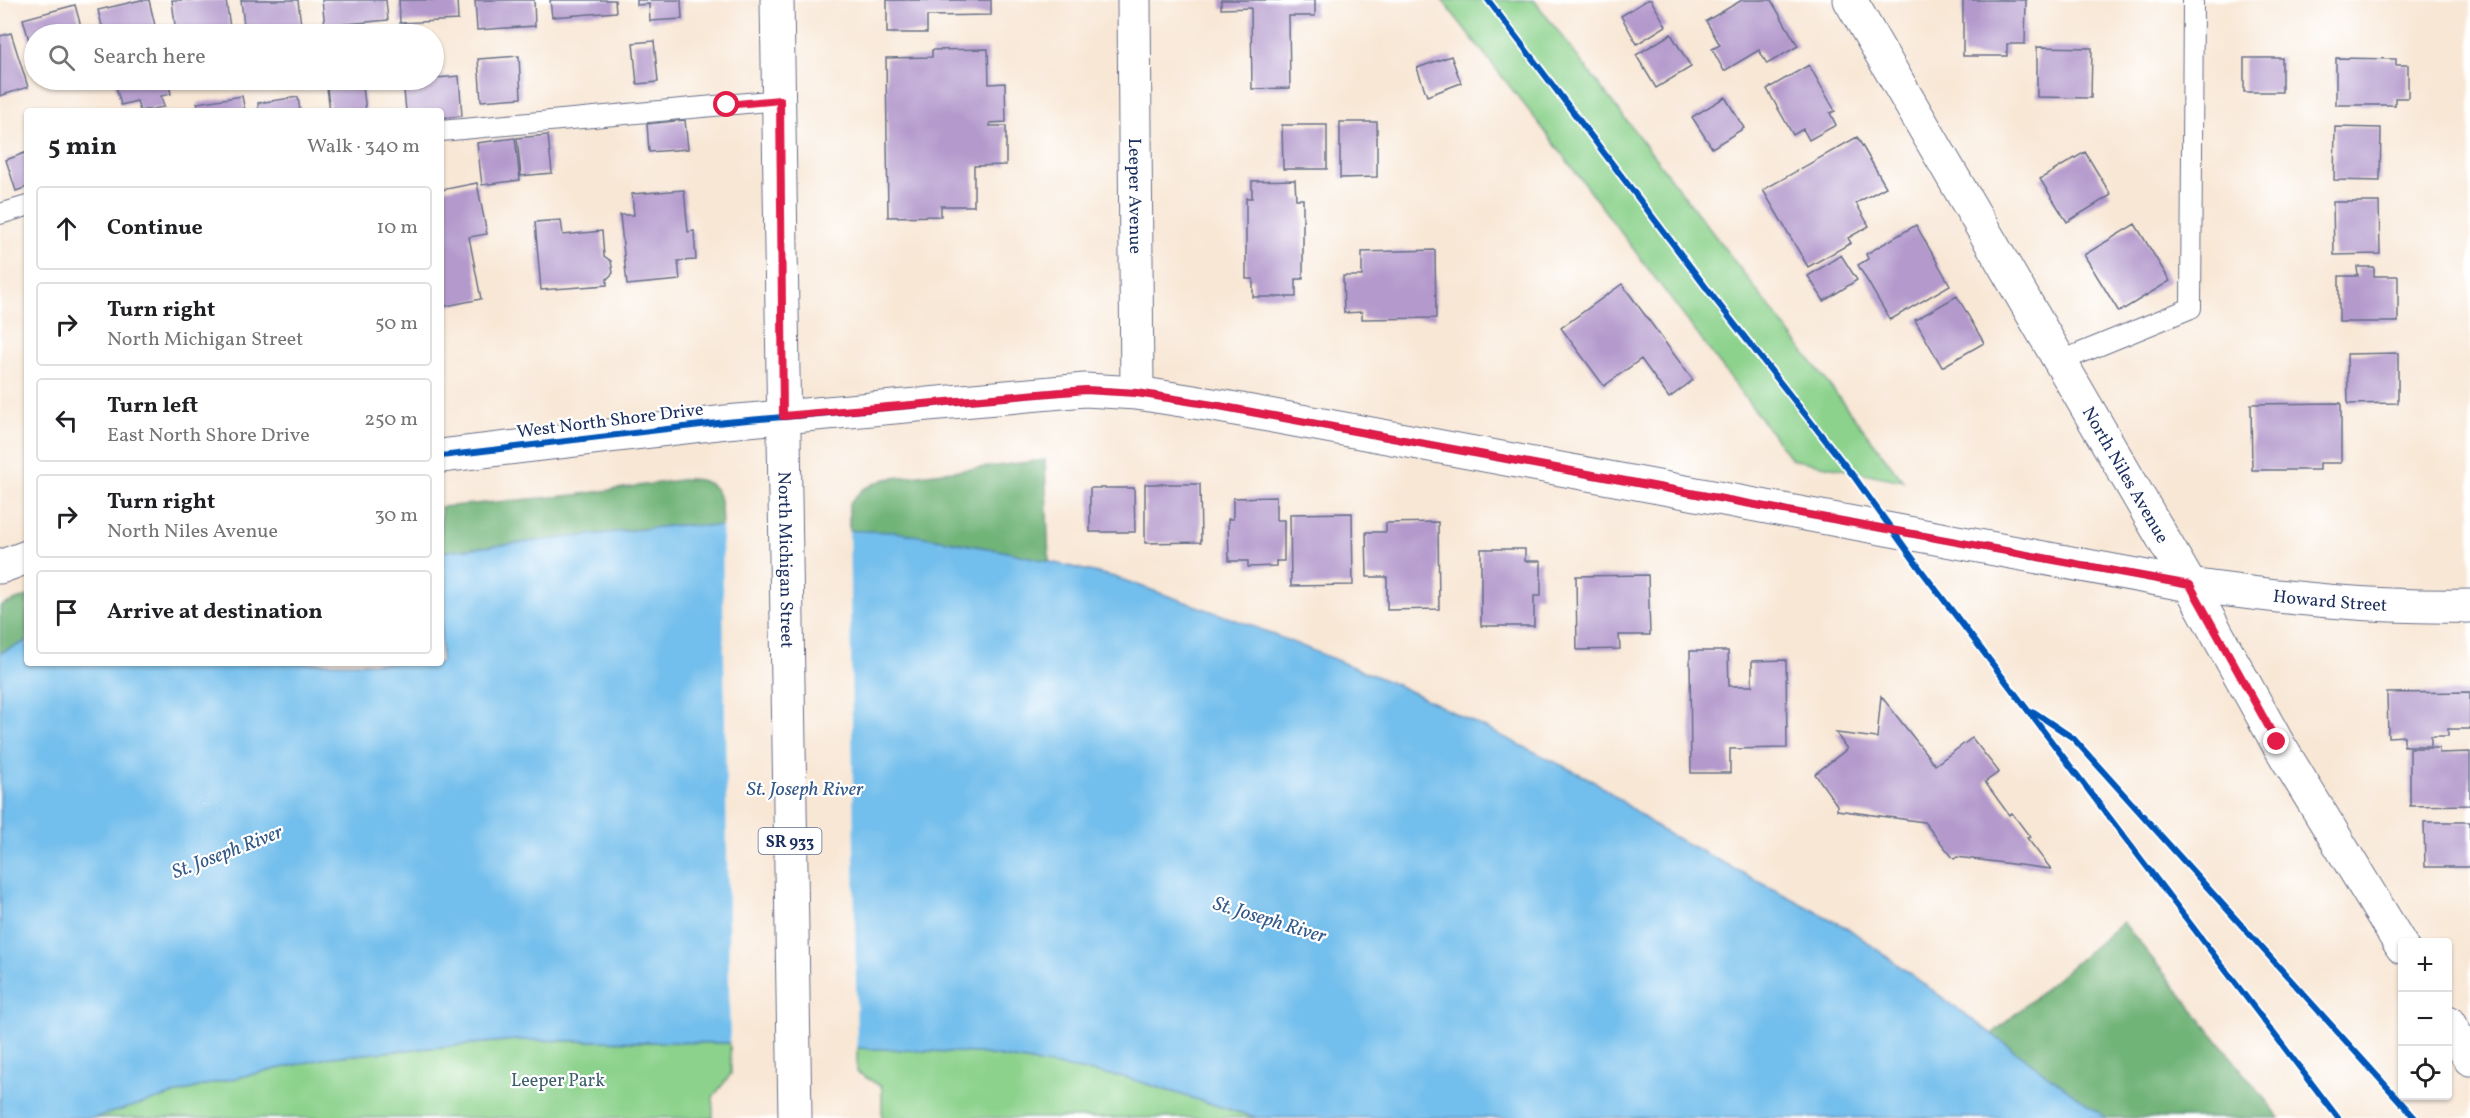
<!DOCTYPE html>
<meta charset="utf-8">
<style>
:root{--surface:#fff;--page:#f2f2f2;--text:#202124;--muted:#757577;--line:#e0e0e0}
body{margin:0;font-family:Vollkorn,serif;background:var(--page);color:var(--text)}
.controls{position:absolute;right:18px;bottom:18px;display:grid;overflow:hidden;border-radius:6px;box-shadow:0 2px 4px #0004}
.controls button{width:54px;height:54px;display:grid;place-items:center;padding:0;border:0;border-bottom:2px solid var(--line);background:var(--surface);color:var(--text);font:30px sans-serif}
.stop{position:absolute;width:18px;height:18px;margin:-14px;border:4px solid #e11d48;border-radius:50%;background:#fff}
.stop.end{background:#e11d48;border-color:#fff;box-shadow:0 2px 6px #0008}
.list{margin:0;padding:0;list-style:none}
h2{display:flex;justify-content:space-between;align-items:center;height:78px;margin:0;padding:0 24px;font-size:26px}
h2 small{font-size:20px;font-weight:400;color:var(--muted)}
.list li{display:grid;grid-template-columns:39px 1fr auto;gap:18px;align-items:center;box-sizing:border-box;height:84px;margin:0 12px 12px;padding:0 12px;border:2px solid var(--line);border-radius:6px}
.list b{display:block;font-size:22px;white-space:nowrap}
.list p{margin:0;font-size:20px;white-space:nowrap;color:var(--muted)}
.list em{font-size:20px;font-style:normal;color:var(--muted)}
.icon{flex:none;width:33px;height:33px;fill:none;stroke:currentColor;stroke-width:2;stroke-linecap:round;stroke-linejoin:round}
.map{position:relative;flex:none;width:2470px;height:1118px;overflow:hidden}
.search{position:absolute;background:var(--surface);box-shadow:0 2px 4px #0004;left:24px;top:24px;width:420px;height:66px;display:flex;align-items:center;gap:15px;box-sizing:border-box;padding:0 21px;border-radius:33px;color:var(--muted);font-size:22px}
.panel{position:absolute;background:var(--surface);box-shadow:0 2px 4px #0004;left:24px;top:108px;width:420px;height:558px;border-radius:6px}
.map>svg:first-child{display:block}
</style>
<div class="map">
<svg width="2470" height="1118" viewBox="0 0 2470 1118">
<rect width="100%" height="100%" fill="#fff"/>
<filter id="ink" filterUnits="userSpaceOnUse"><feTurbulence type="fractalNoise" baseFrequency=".0167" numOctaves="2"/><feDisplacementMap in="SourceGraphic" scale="12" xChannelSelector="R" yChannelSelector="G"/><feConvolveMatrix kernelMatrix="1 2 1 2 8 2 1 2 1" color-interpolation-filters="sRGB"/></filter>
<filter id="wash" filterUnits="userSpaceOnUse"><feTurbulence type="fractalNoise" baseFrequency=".008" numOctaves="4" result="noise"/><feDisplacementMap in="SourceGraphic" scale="24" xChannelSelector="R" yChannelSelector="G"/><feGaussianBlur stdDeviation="1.35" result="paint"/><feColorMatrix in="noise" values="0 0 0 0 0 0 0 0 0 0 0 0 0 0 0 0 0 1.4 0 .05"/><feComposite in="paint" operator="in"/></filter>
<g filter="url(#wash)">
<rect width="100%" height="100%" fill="#f8e7d5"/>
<path fill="#8cd28c" stroke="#548075" stroke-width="1.5" d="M 1442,0 L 1534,0 L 1903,481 L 1791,459 L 1541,126 Z
M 516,1040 L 730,1043 L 731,1074 L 713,1097 L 713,1118 L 93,1118 L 209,1084 L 331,1057 Z
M 857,1048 L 978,1053 L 1124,1077 L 1257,1118 L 882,1118 L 882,1087 L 857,1072 Z"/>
<path fill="#71b478" stroke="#46726b" stroke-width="1.5" d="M 1045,460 L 1049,562 C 983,546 917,533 849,531 L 849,504 L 863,489 L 885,479 Z
M 687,479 C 722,479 721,498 722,527 L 678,525 L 441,552 L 441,507 L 575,495 Z
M 27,596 L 27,641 L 0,653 L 0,606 Z
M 2123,922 L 2280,1118 L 2106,1118 L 1992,1034 Z"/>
<path fill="#72beec" stroke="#4676a5" stroke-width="1.5" d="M 678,525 L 896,532 L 1003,551 L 1115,577 L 1250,625 L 1395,684 L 1594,781 L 1661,830 L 1849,929 L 2106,1118 L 1257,1118 L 1124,1077 L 978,1053 L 730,1043 L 516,1040 L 331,1057 L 209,1084 L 93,1118 L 0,1118 L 0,653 L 27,641 L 27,663 L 441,663 L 441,552 Z"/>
<path fill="#f8e7d5" d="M 722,524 L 849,528 L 857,1051 L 730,1046 Z"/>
<g id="blocks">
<path fill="#b49acc" d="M 141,0 L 149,0 L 157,34 L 104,34 L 98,10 Z
M 172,0 L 226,0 L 231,34 L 176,34 Z
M 241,0 L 298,0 L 302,34 L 245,34 Z
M 322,0 L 386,0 L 388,20 L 325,26 Z
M 399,0 L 457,0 L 458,20 L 400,23 Z
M 475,0 L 534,0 L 535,26 L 477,30 Z
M 550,0 L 615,0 L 616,12 L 552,17 Z
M 637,0 L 681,0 L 682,19 L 650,21 L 649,4 L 637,5 Z
M 887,0 L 991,0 L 991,15 L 927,16 L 927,33 L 887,33 Z
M 1221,0 L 1315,0 L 1315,16 L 1289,16 L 1290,88 L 1252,89 L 1251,8 L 1221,9 Z
M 1647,0 L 1651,0 L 1666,26 L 1637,44 L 1621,16 Z
M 1742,0 L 1771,0 L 1798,46 L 1767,64 L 1759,50 L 1724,71 L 1712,49 L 1720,45 L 1706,21 Z
M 1963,0 L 2026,0 L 2025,44 L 2007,44 L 2007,56 L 1963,56 Z
M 75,5 L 83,34 L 34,34 L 34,58 L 23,19 Z
M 11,33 L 28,87 L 0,96 L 0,36 Z
M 1671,34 L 1691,67 L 1656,88 L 1636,55 Z
M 654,41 L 658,82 L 637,84 L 633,43 Z
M 2037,47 L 2092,48 L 2091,98 L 2037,97 Z
M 988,49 L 989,84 L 1005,83 L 1006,122 L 990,123 L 990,126 L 1006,126 L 1006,165 L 974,166 L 974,206 L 941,206 L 941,216 L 888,217 L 886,58 L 932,57 L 932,50 Z
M 519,56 L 521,98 L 481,101 L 478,59 Z
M 1451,56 L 1461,83 L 1427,96 L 1417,68 Z
M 2244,58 L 2282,58 L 2282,92 L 2244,92 Z
M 2336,58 L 2396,59 L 2396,65 L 2408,65 L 2408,98 L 2395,98 L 2395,105 L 2336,105 Z
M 1809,65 L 1835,111 L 1830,113 L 1836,125 L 1809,140 L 1803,129 L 1793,135 L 1767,89 Z
M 459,76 L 462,116 L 441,118 L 441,111 L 406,111 L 403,81 Z
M 114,80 L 168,80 L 171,94 L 161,96 L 164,107 L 140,111 L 137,101 L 121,105 Z
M 326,80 L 362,80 L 366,111 L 330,111 Z
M 242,96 L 245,111 L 199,111 L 197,103 Z
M 298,97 L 300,111 L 259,111 L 258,103 Z
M 1725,97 L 1744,128 L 1712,148 L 1692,117 Z
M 685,120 L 688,149 L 649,152 L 647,124 Z
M 1340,122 L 1377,122 L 1377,177 L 1340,178 Z
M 1282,125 L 1327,125 L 1327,169 L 1283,169 Z
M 2335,127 L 2381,128 L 2380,181 L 2334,180 Z
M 548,135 L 552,173 L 521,176 L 517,138 Z
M 1857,137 L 1886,187 L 1856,203 L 1869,226 L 1848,238 L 1851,243 L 1808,267 L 1763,190 Z
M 515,138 L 520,180 L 482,185 L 477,143 Z
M 27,152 L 27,187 L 16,191 L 6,160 Z
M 2085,152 L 2111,195 L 2067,222 L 2040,179 Z
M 1295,180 L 1296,199 L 1303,199 L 1303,279 L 1296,279 L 1296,297 L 1253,297 L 1253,279 L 1246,279 L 1246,198 L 1252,198 L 1252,181 Z
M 477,183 L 487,234 L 469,237 L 481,299 L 441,307 L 441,190 Z
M 684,190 L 688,232 L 694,231 L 696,260 L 678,261 L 680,280 L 627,285 L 620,215 L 634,215 L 632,194 Z
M 2333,202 L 2379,202 L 2380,254 L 2334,255 Z
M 561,220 L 563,235 L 602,231 L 604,256 L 611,261 L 613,273 L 607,279 L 607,285 L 541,290 L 535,222 Z
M 2135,224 L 2170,281 L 2119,312 L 2084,255 Z
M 1916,225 L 1950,285 L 1890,320 L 1858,265 L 1868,259 L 1866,254 Z
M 1435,250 L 1436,318 L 1362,319 L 1362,312 L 1344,313 L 1343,276 L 1362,276 L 1362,252 Z
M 1841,255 L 1857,280 L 1824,301 L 1808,276 Z
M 2357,267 L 2374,267 L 2374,276 L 2398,276 L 2398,322 L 2339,322 L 2339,276 L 2358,276 Z
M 1622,284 L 1693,380 L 1669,398 L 1641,359 L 1604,386 L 1561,328 Z
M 1957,296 L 1984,343 L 1942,367 L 1915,320 Z
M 2398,353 L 2398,403 L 2348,404 L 2347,354 Z
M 2341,403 L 2341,463 L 2320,463 L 2320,470 L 2252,470 L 2251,404 Z
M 1145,484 L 1200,484 L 1201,542 L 1145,543 Z
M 1090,488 L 1134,488 L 1135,532 L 1090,532 Z
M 1276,497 L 1276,520 L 1284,520 L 1284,561 L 1276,561 L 1276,566 L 1248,567 L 1248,561 L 1229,561 L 1228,519 L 1233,519 L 1233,498 Z
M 1352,513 L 1353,585 L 1291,586 L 1290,514 Z
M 1438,522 L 1439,609 L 1387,610 L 1387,577 L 1367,577 L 1366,532 L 1386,532 L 1386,523 Z
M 1481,549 L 1525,549 L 1525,561 L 1541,561 L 1541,596 L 1534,596 L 1534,626 L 1481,626 Z
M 1648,575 L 1650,635 L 1619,635 L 1620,649 L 1577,650 L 1576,576 Z
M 1690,651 L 1728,651 L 1729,686 L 1752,686 L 1752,661 L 1786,660 L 1787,748 L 1730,749 L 1730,773 L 1691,773 Z
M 2470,692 L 2470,729 L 2448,729 L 2448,736 L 2431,736 L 2431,746 L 2404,746 L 2404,736 L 2388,737 L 2387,693 Z
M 1881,696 L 1935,765 L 1972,738 L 1999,772 L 1985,782 L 2009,815 L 2012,813 L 2030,837 L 2027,838 L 2051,869 L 1957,857 L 1954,859 L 1924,822 L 1837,810 L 1837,805 L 1815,774 L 1847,749 L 1836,733 L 1877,738 Z
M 2410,748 L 2439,748 L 2439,753 L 2470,752 L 2470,805 L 2410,806 Z
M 2424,822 L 2470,822 L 2470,867 L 2425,867 Z"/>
</g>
</g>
<g filter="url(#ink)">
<use href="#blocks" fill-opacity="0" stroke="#686f88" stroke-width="1.5"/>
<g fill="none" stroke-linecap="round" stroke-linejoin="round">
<defs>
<path id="service" d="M 441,131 L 780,100
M 0,214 L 27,206
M 2061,361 L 2191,308 L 2193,0"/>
<g id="minor">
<path id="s1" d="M 1134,0 L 1137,393"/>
<path id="s2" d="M 1850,0 L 2190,585"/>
</g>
<g id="tertiary">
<path id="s3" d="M 441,456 L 726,422 L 1085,390 L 1137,393 L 1219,406 L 2190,585 C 2283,598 2376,608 2470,606"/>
<path d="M 0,567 L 27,557"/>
<path d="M 2190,585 L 2277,742 L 2402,947"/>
<path d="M 2448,1022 L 2470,1059"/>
</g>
<g id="primary">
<path id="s4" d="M 777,0 L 795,1118"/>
</g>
</defs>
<use href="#service" stroke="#686f88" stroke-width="22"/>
<use href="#minor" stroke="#686f88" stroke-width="35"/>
<use href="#tertiary" stroke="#686f88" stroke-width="35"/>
<use href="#primary" stroke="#686f88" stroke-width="35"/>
<use href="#service" stroke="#fff" stroke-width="20"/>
<use href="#minor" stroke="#fff" stroke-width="33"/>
<use href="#tertiary" stroke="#fff" stroke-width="33"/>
<use href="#primary" stroke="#fff" stroke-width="33"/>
<defs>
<path id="cycleway" d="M 1488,0 L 1714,298 L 1855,478 L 1921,570 L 2338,1118
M 441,456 L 726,422 L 1085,390 L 1137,393 L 1219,406 L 2190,585
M 2034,712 L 2073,738 L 2415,1118"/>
</defs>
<use href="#cycleway" stroke="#fff" stroke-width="10"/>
<use href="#cycleway" stroke="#0057b8" stroke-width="6"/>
</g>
</g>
<g fill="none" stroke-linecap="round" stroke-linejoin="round" filter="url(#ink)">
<path stroke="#e11d48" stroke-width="8" d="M 727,105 L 780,100 L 783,416 L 1086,390 L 1137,393 L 1219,406 L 2190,585 L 2277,742"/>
</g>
<g text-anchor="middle" stroke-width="4.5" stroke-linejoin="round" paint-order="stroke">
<rect fill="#fff" stroke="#5f6d8e" stroke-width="1.5" x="758.5" y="828" width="63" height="26" rx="4.5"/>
<g font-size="16" font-weight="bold" fill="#1b2f5e">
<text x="790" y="847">SR 933</text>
</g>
<g font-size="18" fill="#1b2f5e" stroke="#fff">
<text dy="6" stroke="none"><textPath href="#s1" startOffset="196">Leeper Avenue</textPath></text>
<text transform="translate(610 420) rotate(-7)" y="6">West North Shore Drive</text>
<text dy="6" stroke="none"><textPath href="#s2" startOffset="549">North Niles Avenue</textPath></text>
<text dy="6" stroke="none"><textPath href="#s4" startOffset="560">North Michigan Street</textPath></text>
<text dy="6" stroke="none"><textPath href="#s3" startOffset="1911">Howard Street</textPath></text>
</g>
<g font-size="18" fill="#3d606c" stroke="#fff">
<text x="558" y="1086">Leeper Park</text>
</g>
<g font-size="20" font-style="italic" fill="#355a89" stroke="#fff">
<text x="805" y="795">St. Joseph River</text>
<text transform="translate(227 851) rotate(-21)" y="7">St. Joseph River</text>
<text transform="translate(1270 919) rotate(17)" y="7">St. Joseph River</text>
</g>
</g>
</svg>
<div class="controls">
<button>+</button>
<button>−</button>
<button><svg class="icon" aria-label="locate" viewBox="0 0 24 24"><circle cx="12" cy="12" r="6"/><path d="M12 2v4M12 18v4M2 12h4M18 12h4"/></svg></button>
</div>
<div class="stop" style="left:727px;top:105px"></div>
<div class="stop end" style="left:2277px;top:742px"></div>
<div class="search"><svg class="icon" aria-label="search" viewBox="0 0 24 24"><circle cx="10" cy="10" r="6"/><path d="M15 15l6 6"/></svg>Search here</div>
<section class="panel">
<h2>5 min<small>Walk · 340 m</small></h2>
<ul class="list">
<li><svg class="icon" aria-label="ahead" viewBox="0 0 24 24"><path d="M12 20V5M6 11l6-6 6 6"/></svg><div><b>Continue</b></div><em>10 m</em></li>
<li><svg class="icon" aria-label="right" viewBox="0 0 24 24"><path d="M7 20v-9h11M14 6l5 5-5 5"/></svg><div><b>Turn right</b><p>North Michigan Street</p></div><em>50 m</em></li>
<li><svg class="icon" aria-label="left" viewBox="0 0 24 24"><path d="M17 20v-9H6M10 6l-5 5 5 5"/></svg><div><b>Turn left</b><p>East North Shore Drive</p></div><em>250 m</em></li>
<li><svg class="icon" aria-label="right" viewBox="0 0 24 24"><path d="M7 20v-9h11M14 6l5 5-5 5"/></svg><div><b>Turn right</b><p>North Niles Avenue</p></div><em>30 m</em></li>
<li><svg class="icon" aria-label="arrive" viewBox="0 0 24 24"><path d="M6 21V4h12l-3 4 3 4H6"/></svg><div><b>Arrive at destination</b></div></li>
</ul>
</section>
</div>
